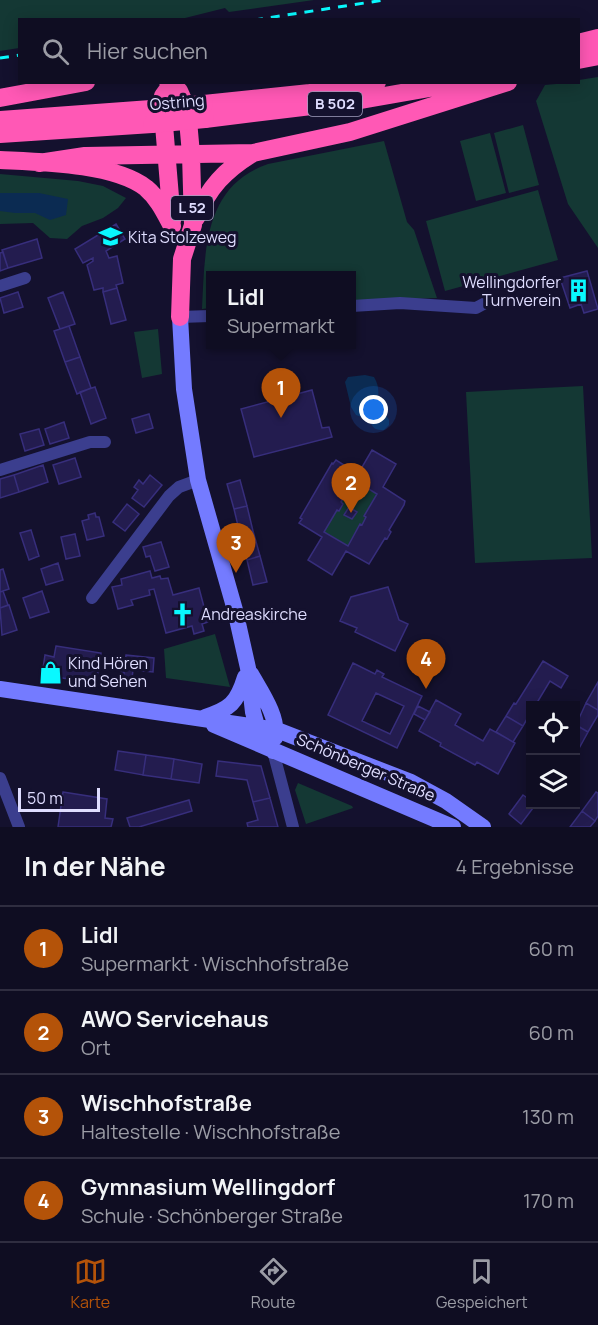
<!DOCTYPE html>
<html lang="de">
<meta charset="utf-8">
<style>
:root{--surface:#0f0d22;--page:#1d1b2f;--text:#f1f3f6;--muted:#9b9ca5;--line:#2f2d40;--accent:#b45309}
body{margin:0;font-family:Manrope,sans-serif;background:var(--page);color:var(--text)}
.controls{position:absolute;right:18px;bottom:18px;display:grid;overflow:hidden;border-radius:0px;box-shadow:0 3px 15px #0003}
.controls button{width:54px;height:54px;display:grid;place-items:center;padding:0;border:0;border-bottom:2px solid var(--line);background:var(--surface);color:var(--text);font:30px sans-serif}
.scale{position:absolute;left:18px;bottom:15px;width:82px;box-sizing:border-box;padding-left:6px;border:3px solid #dfddff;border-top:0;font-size:16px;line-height:21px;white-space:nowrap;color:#dfddff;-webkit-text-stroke:4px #14112e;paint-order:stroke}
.you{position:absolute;left:374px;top:410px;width:21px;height:21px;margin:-15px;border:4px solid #fff;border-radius:50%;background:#1a73e8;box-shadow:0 0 0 9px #1a73e833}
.badge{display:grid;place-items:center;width:39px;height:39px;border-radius:50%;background:var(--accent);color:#fff;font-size:20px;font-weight:700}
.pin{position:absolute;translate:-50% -50px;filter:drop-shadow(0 2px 3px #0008)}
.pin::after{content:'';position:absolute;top:32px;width:21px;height:18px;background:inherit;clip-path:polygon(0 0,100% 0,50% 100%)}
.popup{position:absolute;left:206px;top:271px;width:150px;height:78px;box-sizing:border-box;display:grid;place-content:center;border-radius:0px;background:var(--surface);filter:drop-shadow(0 2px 4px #0005);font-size:20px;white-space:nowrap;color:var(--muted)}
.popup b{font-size:22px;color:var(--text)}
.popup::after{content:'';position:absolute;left:50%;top:100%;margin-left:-12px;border:12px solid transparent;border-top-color:var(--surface)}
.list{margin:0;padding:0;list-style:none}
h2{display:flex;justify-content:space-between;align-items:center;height:78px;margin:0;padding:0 24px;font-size:26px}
h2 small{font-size:20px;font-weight:400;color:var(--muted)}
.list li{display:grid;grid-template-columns:39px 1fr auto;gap:18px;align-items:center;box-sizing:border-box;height:84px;padding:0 24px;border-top:2px solid var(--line)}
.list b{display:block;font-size:22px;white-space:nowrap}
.list p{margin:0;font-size:20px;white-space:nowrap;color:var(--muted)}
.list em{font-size:20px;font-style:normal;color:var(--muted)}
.icon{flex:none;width:33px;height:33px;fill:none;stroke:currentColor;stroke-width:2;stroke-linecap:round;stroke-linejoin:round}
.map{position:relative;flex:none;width:598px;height:827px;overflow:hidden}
.search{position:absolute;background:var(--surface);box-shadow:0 3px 15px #0003;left:18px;right:18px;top:18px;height:66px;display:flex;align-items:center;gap:15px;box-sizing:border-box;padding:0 21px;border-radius:0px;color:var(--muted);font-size:22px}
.sheet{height:414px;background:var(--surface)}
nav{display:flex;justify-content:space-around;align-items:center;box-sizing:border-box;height:84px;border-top:2px solid var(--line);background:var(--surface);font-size:16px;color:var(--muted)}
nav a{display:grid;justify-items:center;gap:3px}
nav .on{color:var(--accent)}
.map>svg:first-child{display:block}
</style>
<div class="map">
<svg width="598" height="827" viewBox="0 0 598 827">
<rect width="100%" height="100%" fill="#14112e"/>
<path fill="#143834" d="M 0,0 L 314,0 L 229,12 L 225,8 L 177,20 L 20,20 L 19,48 L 0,51 Z
M 598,77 L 598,248 L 568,204 L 536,101 L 545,85 L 578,82 L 579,80 Z
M 523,125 L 539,185 L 509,193 L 494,133 Z
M 490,133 L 506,193 L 476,201 L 460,141 Z
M 384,141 L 407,222 L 414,230 L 437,298 L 352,301 L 352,276 L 210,276 L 210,308 L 202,309 C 205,252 203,186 268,164 Z
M 0,174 L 78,181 L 103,186 L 126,198 L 118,208 L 103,218 L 82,226 L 67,239 L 50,238 L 33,223 L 0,224 Z
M 538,190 L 558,260 L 445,291 L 426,221 Z
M 158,329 L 162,374 L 142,378 L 134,332 Z
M 583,386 L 592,558 L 475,563 L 466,392 Z
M 354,480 L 377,494 L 362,525 L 360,524 L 348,546 L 324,532 L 337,510 L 339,511 L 343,504 L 341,502 Z
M 215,634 L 230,687 L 166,678 L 164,649 Z
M 298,783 L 352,806 L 353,808 L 306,824 L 295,790 Z"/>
<path fill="#0b2b52" d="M 0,193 L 39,193 L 68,199 L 66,215 L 50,220 L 35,213 L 15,213 L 0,211 Z
M 365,375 L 374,377 C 381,388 378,399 376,411 L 379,414 L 385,414 L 389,420 L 389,425 L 384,430 C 376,430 372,429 370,420 L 356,415 L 351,407 L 345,382 L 348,377 Z"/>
<path fill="#231c4f" stroke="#372e7c" stroke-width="1.5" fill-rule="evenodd" d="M 116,224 L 125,239 L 106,251 L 109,258 L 117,256 L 123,283 L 116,285 L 117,288 L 103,292 L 103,288 L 94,290 L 87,265 L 93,261 L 93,258 L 83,263 L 75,249 Z
M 37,239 L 42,258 L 8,268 L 2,250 Z
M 3,252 L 8,268 L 0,271 L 0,253 Z
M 587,271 L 598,309 L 584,313 L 581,304 L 570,308 L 560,278 Z
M 117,288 L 126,320 L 111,324 L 103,292 Z
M 18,292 L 23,307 L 4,313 L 0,298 Z
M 63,292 L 75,324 L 60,329 L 48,298 Z
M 69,326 L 80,357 L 65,362 L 54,331 Z
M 80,357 L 91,388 L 77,394 L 65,362 Z
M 95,387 L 106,418 L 91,424 L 80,392 Z
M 312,390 L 322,428 L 329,427 L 332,437 L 254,457 L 241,409 Z
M 149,414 L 153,428 L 136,433 L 132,419 Z
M 64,422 L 69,438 L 50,444 L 45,429 Z
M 39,429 L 44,445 L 25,451 L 20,434 Z
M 372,450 L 396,464 L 383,487 L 405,501 L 404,505 L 389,530 L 391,532 L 387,539 L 385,538 L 369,564 L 346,551 L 332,575 L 308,560 L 322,537 L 299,523 L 302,519 L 300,518 L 332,463 L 333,464 L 336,460 L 358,474 ZM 354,480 L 377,494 L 364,516 L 366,517 L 362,525 L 360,524 L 348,546 L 324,532 L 337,510 L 339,511 L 343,504 L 341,502 Z
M 75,458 L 81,477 L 59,484 L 53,465 Z
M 43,465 L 48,482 L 19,492 L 14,475 Z
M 14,475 L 19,492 L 0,498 L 0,479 Z
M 150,475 L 162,485 L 144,507 L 132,498 L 138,490 L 134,487 L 139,480 L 143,484 Z
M 240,480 L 247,506 L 234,509 L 227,484 Z
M 127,504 L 139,514 L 125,531 L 113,522 Z
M 247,506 L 253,531 L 240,534 L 234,509 Z
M 349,507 L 357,512 L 352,519 L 344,515 Z
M 95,513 L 96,517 L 99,517 L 104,536 L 87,540 L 82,521 L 89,519 L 88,515 Z
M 31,530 L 39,556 L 29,560 L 20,533 Z
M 253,531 L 260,556 L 247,560 L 240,534 Z
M 75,534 L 80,556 L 66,559 L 61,537 Z
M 161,542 L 169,567 L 155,571 L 150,556 L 146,557 L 143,547 Z
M 260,556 L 267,582 L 253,585 L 247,560 Z
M 58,563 L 63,580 L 46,585 L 41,569 Z
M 3,569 L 9,589 L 0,592 L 0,570 Z
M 150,571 L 152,578 L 160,576 L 161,579 L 168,578 L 173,595 L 199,588 L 208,622 L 202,624 L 204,631 L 194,634 L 192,626 L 166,633 L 154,589 L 149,590 L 150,595 L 131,600 L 133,605 L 118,609 L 112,587 L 122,585 L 121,579 Z
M 388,587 L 399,620 L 408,624 L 395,651 L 355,632 L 357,628 L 340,621 L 351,597 Z
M 3,591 L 8,605 L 0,608 L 0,592 Z
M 42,591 L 49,612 L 30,618 L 23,598 Z
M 9,605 L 17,630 L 2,635 L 0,608 Z
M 56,646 L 101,653 L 96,683 L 42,675 L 45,655 L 54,657 Z
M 126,655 L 154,658 L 153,672 L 133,670 L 131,687 L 119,686 L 121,672 L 124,673 Z
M 543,661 L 568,676 L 561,688 L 550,681 L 535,706 L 530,706 L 530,714 L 523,726 L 506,716 L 514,703 L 516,704 Z
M 353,663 L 375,674 L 377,670 L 384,674 L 382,677 L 422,696 L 397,748 L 328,715 ZM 376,693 L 404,706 L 390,734 L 362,721 Z
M 598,682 L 598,710 L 586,703 Z
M 436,700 L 461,714 L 455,725 L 483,741 L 490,729 L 515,743 L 498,774 L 477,762 L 475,765 L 440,746 L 441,743 L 419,731 Z
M 586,703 L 598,710 L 598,715 L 588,732 L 576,725 Z
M 418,706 L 430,712 L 425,720 L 414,714 Z
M 506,716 L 523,726 L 513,742 L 496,732 Z
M 576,725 L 588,732 L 577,752 L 576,751 Z
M 118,751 L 146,755 L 143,775 L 115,770 Z
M 146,755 L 174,759 L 171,779 L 143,775 Z
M 174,759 L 202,764 L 199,783 L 171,779 Z
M 218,761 L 261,766 L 270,798 L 253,802 L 247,780 L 216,776 Z
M 63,792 L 107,799 L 105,818 L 113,819 L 111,827 L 58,827 Z
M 596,792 L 598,793 L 598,816 L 595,821 L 582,811 Z
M 523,795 L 530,800 L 530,804 L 536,804 L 521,824 L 509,814 Z
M 270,798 L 278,827 L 248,827 L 247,823 L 258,820 L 253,802 Z
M 189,800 L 192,811 L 139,827 L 130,827 L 127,818 Z
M 582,811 L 595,821 L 590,827 L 570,827 Z"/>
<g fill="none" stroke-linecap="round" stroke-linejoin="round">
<path stroke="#3b3e8e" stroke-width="12" d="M 0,286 L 25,278
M 352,306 L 400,303 L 476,308 L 487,302
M 180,317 L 210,316
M 0,470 L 90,442 L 105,442
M 92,598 L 169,496 L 179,487 L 198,480
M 273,751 L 293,827
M 0,778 L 19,827"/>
<path stroke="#747bff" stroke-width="16" d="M 180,317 L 184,389 L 198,480 L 235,610 L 248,668 L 253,712 L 257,726 L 273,751
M 251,674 C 261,692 279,717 275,738
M 0,689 L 277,730 L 411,782 L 446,801 L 483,827
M 205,717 C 230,709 237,703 245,677
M 214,725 L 453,827"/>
<path stroke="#ff58b5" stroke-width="18" d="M 578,43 L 598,38
M 578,60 L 598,56
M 168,82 L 179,91 L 187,109 L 191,154 L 193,225 L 182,259 L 180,317
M 0,98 L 86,82
M 204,104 L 310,93 L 377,82
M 205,119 L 361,100 L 464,82
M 0,120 L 151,109
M 0,134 L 152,124
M 0,160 C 40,162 114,163 146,188 C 158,198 165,213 172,226
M 39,163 L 85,156 L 253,153 L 350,132 L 508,82
M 196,218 C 208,188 225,170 253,153
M 172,221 L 162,101 L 163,96 L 173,82"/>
<path stroke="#09f9ff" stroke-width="3" stroke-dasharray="9 8" stroke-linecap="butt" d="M 254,20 L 384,0
M 0,58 L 20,55"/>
<path stroke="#ff58b5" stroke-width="18" d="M 151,109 L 204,104
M 152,124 L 205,119"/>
</g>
<defs>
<symbol id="school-bare" viewBox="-9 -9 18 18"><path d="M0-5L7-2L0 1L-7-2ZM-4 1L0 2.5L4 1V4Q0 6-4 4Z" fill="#09f9ff" stroke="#14112e" stroke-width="2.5" paint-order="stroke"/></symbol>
<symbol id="building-bare" viewBox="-9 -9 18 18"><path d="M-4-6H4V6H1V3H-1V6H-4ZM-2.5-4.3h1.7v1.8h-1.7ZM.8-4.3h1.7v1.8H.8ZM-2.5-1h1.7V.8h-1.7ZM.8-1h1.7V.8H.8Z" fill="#09f9ff" stroke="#14112e" stroke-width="2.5" paint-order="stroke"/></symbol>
<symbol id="church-bare" viewBox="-9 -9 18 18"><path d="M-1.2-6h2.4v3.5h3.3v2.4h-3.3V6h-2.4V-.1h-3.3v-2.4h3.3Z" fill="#09f9ff" stroke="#14112e" stroke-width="2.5" paint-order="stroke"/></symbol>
<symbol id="shop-bare" viewBox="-9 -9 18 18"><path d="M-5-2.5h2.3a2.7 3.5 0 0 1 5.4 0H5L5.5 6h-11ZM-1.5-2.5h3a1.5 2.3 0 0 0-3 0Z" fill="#09f9ff" stroke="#14112e" stroke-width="2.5" paint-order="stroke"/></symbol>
</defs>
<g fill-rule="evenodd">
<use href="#school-bare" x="94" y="220" width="33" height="33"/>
<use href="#building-bare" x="562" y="274" width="33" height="33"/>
<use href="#church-bare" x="166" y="598" width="33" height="33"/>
<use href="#shop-bare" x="34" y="656" width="33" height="33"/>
</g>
<g text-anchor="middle" stroke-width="6" stroke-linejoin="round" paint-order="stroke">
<g fill="#14112e" stroke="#a2a0c0" stroke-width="1.5">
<rect x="308" y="92" width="54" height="24" rx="4.5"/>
<rect x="171" y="196" width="42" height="24" rx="4.5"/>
</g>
<g font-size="15" font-weight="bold" fill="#dfddff">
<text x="335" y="109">B 502</text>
<text x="192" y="213">L 52</text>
</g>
<g font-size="16" fill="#dfddff" stroke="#14112e">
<text transform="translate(177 102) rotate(-5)" y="6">Ostring</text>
<text transform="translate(366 767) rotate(23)" y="6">Schönberger Straße</text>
</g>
<g font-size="16" fill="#dfddff" stroke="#14112e" text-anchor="start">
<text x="128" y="243">Kita Stolzeweg</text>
<text x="561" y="288" text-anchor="end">Wellingdorfer<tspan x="561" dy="18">Turnverein</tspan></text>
<text x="201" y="620">Andreaskirche</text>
<text x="68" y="669">Kind Hören<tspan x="68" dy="18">und Sehen</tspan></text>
</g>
</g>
</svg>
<div class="controls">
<button><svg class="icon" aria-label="locate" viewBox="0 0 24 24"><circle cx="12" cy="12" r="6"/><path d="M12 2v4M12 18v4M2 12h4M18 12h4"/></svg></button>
<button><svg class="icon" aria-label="layers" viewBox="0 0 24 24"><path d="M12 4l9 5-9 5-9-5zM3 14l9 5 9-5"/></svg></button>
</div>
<div class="scale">50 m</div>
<div class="you"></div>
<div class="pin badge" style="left:281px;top:418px">1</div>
<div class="popup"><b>Lidl</b>Supermarkt</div>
<div class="pin badge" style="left:351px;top:513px">2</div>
<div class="pin badge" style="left:236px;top:573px">3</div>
<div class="pin badge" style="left:426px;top:689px">4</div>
<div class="search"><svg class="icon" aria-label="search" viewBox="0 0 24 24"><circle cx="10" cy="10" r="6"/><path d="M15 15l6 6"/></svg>Hier suchen</div>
</div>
<section class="sheet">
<h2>In der Nähe<small>4 Ergebnisse</small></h2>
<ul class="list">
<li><span class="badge">1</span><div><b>Lidl</b><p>Supermarkt · Wischhofstraße</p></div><em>60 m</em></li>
<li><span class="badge">2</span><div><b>AWO Servicehaus</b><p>Ort</p></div><em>60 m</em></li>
<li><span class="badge">3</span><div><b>Wischhofstraße</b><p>Haltestelle · Wischhofstraße</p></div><em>130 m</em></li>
<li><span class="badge">4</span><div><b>Gymnasium Wellingdorf</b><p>Schule · Schönberger Straße</p></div><em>170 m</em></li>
</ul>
</section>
<nav>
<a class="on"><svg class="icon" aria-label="map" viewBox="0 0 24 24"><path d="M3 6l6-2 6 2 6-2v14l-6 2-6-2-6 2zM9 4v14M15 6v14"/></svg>Karte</a>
<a><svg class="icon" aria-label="directions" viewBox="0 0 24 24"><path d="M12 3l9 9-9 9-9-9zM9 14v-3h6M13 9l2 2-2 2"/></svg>Route</a>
<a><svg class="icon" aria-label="saved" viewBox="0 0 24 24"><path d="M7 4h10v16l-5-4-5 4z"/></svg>Gespeichert</a>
</nav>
